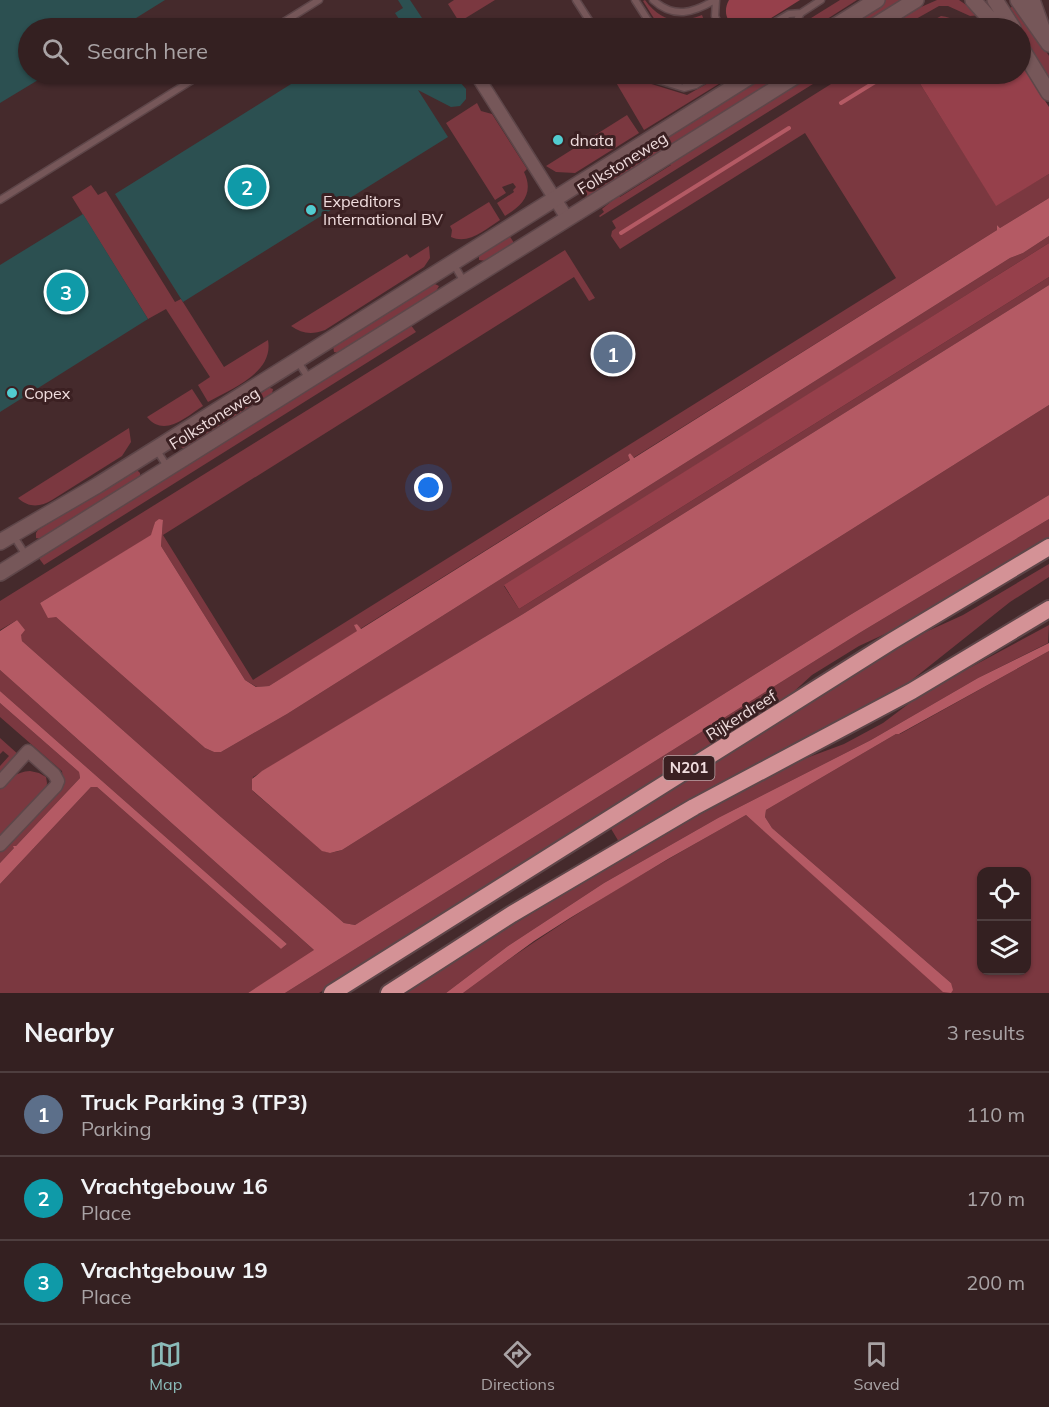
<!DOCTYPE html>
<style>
:root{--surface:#342021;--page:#3c282a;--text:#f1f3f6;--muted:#a9a3a5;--line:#4e3e3f;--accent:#8bbbb9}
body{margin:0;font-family:Mulish,sans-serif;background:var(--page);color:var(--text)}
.controls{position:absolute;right:18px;bottom:18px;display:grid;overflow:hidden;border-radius:12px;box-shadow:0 2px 4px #0004}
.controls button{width:54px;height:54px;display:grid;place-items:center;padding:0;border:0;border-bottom:2px solid var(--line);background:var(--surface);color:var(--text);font:30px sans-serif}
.you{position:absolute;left:429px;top:488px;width:21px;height:21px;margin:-15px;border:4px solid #fff;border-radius:50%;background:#1a73e8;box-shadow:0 0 0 9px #1a73e833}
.badge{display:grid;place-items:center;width:39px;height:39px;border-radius:50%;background:var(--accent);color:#fff;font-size:20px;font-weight:700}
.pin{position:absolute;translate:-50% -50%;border:3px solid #fff;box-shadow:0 2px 6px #0006}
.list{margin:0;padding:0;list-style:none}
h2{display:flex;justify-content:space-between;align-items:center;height:78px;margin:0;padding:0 24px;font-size:26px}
h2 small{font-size:20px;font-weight:400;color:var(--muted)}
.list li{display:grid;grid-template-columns:39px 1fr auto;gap:18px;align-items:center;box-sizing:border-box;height:84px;padding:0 24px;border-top:2px solid var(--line)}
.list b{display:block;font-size:22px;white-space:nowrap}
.list p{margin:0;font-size:20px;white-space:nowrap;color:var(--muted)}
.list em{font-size:20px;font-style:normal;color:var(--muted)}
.icon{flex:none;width:33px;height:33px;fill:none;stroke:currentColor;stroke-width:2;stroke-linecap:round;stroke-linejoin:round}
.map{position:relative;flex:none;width:1049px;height:993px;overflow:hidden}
.search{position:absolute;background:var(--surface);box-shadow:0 2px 4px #0004;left:18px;right:18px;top:18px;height:66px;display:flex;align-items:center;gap:15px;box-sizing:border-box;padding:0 21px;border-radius:33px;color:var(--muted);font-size:22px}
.sheet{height:330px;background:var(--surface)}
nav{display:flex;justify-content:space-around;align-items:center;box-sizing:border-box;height:84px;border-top:2px solid var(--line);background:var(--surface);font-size:16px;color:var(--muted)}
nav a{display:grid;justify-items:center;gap:3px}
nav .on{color:var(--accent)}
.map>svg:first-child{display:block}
</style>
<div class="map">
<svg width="1049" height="993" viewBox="0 0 1049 993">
<rect width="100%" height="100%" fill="#452a2c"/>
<path fill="#7b3840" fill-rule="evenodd" d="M 454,0 L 495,0 L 464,19 L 458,20 L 448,4 Z
M 645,0 C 661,22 678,24 702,15 L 707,28 L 660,28 L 643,1 Z
M 840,0 L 857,0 L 813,28 L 795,28 Z
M 884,0 L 903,0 L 857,28 L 838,28 Z
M 937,0 L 959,0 L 981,15 L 970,16 L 948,6 L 939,6 L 900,28 L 886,28 L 921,7 Z
M 1016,4 L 1049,56 L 1049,81 L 1028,48 L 1020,28 L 1019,28 L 1007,10 Z
M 941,16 C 958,18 970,32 987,21 L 993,28 L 919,28 Z
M 611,74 L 619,74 L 687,95 L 724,74 L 735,74 L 644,130 Z
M 766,74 L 786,74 L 590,196 L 582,197 L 581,191 L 584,187 Z
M 814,74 L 829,74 L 600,217 L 599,216 L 604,212 L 602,209 L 613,200 L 612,198 L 618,194 L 620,197 L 671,165 L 669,161 L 795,83 Z
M 847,74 L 914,74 L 996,205 L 1049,174 L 1049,198 L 1000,228 L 997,225 L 997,230 L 633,458 L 630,453 L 628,455 L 631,459 L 360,629 L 357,624 L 355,625 L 358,631 L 269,686 L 257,687 L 245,680 L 161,546 L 163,520 L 155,522 L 152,535 L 40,603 L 50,617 L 56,617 L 205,748 L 214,752 L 221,752 L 287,714 L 1010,258 L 1023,253 L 1049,236 L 1049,243 L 504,586 L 519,609 L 1049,277 L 1049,285 L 523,614 L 253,777 L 252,790 L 255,793 L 319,848 C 327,854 333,853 342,850 L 1049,405 L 1049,495 L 850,615 L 355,925 L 344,923 L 221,817 L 22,641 L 17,620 L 0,630 L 0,601 L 565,250 L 595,298 L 589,301 L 574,277 L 163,535 L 253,680 L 896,278 L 805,133 L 620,249 L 611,236 L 612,231 L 616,228 L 612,221 Z
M 477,103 L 481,111 L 492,114 L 527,169 L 524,172 C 534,193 523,205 505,216 L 497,203 L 514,192 L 513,190 L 516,187 L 513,183 L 502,187 L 506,193 L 495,200 L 446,123 Z
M 627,115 L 639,133 L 575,173 L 556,172 L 546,166 Z
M 91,185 L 98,195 L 106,191 L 175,302 L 181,299 L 224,367 L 268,340 C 274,373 232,388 208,402 L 198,385 L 210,377 L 166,309 L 148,319 L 72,197 Z
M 489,202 L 500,220 C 486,229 469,245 451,237 L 452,230 L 450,226 Z
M 509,235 L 514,243 L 486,261 L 479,260 L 479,254 Z
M 429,246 L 430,258 L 424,267 L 325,330 C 312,335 302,334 291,326 L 407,254 L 410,258 Z
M 433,283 L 439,286 L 435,293 L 339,353 L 334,352 L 333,346 Z
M 410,324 L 416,332 L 44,565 L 38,557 Z
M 267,387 L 273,389 L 272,394 L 185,449 L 181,447 L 180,443 Z
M 192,389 L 203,406 C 186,417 164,438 147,417 Z
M 129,428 L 131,442 L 122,456 L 52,500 C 41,507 28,508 18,498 Z
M 137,470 L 140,473 L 140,478 L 42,539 L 36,538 L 36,533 L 38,530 L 132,471 Z
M 1049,519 L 1049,539 L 900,627 L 859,646 L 812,675 L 790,695 L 319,993 L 285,993 L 861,632 Z
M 1049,564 L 1049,577 L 1010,602 L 898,691 L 718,785 L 619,842 L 610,827 L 906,641 L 963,615 Z
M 1049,625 L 1048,643 L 978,678 L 871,740 L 718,818 L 604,883 L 508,946 L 446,993 L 404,993 L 599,871 L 722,800 L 793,763 L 844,744 L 883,723 L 923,693 Z
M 1049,651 L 1049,993 L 463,993 C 552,925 648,870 746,815 L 943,991 L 951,983 L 772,828 L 765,817 L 766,810 L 896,734 L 900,734 ZM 982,872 L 1026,872 L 1026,970 L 982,970 Z
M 0,670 L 315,951 L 248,993 L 0,993 L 0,884 L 91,787 L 97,787 L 281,949 L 287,944 L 0,691 Z
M 0,703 L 79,772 L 80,778 L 0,863 L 0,850 L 63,781 L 62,771 L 0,717 Z
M 0,738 L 19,755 L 0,777 L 0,766 L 9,756 L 3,751 L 0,754 Z
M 30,771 L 39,773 L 46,777 L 47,783 L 46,791 L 0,840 L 0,788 C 10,778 16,772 30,771 Z"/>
<path fill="#96404b" d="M 729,0 L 800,0 L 755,28 L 736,28 C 726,21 723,11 729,0 Z
M 1021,63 L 1049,107 L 1049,174 L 996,206 L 914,74 L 1020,74 Z
M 1049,243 L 1049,277 L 519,609 L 504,585 Z"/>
<path fill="#b45a64" d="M 1049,198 L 1049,236 L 1023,253 L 1010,258 L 287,714 L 221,752 L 214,752 L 205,748 L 56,617 L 48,618 L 40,603 L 151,535 L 155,522 L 159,519 L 163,520 L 161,546 L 245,680 L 256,687 L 269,686 L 357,631 L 354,625 L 357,624 L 361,629 L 630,460 L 628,455 L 630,453 L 634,458 L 997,230 L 997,225 L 1000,228 Z
M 1049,285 L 1049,405 L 342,850 L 330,853 L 322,851 L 252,790 L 252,779 L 262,771 L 523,614 Z
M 1049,495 L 1049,519 L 861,632 L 285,993 L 248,993 L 314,950 L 0,670 L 0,631 L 17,620 L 25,630 L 21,635 L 22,641 L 221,817 L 344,923 L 355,925 L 850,615 Z
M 1049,643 L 1049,651 L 899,734 L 896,734 L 766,810 L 765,817 L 772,828 L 951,983 L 953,990 L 951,993 L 943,992 L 746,815 L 668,859 L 570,918 L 534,941 L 463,993 L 446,993 L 508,946 L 604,883 L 718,818 L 871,740 L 978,678 Z
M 0,691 L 287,944 L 281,949 L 97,787 L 91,787 L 0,884 L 0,863 L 14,848 L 13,846 L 16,846 L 80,778 L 79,772 L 0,703 Z"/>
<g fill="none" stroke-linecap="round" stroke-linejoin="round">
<path stroke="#b45a64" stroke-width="4" d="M 841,103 L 888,74
M 621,233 L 789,128"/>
</g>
<path fill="#2c5051" d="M 0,0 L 165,0 L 120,28 L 28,28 L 28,74 L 48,74 L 0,103 Z
M 398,0 L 410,0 L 424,21 L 412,28 L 405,28 L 395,13 L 403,8 Z
M 307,74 L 453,74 L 466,89 L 466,99 L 460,106 L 451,107 L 418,90 L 448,137 L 183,302 L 115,194 Z
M 83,214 L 148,319 L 0,412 L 0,265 Z"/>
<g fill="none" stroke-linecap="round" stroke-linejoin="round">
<defs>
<path id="service" d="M 576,0 L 594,28
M 635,0 L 653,28
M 653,0 C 674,19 693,13 715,0
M 716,0 L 715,16 L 720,28
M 274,28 L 319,0
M 765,28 L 789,14 L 801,13 L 821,0
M 787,28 L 795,23 L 801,13
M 638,74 L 684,88 L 696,85 L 714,74
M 680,74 L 688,87
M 0,200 L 202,74
M 453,263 L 464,282
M 297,360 L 309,379
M 156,449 L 168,468
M 13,535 L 27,557"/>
<path id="minor" d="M 446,26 L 448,28
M 476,74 L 567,218
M 0,782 L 28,751 L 54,774 L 58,781 L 56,786 L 0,845"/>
<path id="tertiary" d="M 973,0 L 998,28
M 995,0 L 1013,28
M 1018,0 L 1049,44
M 1032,0 L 1042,28
M 832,28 L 877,0
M 871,28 L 916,0
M 1020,46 L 1049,93
M 0,542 L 98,485 L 754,74
M 0,573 L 799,74"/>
<path id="trunk" d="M 332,993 L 892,641 L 1049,547
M 389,993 L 512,914 L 694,807 L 912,691 L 1049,609"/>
</defs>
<use href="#service" stroke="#5e4649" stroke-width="9"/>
<use href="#minor" stroke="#5e4649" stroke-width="15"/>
<use href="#tertiary" stroke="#5e4649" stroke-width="18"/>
<use href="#trunk" stroke="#5e4649" stroke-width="20"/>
<use href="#service" stroke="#765759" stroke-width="6"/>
<use href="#minor" stroke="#765759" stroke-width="12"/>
<use href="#tertiary" stroke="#765759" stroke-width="15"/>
<use href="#trunk" stroke="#d49296" stroke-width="16"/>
</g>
<g fill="#52ccd0" stroke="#3b2022" stroke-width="2">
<circle cx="558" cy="140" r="6"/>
<circle cx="311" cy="210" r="6"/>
<circle cx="12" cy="393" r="6"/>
</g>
<g text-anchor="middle" stroke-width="6" stroke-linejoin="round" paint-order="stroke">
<rect fill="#3b2022" stroke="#baa4a6" stroke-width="1.5" x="663.5" y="756" width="51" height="24" rx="4.5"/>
<g font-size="15" font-weight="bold" fill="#f0ddde">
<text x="689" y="773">N201</text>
</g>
<g font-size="16" fill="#f0ddde" stroke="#3b2022" text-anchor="start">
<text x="570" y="146">dnata</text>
<text x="323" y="207">Expeditors<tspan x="323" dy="18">International BV</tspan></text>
<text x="24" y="399">Copex</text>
</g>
<g font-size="16" fill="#f0ddde" stroke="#3b2022">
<text transform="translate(622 163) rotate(-32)" y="6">Folkstoneweg</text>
<text transform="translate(214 418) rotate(-32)" y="6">Folkstoneweg</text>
<text transform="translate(741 715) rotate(-32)" y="6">Rijkerdreef</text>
</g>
</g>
</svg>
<div class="controls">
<button><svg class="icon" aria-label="locate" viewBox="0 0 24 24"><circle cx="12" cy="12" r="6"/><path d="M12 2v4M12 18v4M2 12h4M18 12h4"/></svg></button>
<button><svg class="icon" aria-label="layers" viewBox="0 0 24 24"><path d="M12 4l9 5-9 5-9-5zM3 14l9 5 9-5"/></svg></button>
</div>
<div class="you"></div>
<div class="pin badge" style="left:613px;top:354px;background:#5c6f8a">1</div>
<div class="pin badge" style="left:247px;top:187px;background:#0f9aa8">2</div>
<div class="pin badge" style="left:66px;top:292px;background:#0f9aa8">3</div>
<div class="search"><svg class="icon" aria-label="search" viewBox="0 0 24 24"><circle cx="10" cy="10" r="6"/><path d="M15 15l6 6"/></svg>Search here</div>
</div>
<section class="sheet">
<h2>Nearby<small>3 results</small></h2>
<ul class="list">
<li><span class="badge" style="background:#5c6f8a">1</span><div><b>Truck Parking 3 (TP3)</b><p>Parking</p></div><em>110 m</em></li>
<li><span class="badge" style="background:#0f9aa8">2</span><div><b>Vrachtgebouw 16</b><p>Place</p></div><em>170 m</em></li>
<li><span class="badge" style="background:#0f9aa8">3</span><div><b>Vrachtgebouw 19</b><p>Place</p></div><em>200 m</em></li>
</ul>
</section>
<nav>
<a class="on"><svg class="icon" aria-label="map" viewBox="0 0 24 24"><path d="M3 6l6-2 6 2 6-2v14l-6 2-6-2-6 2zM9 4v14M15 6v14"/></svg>Map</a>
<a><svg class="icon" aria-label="directions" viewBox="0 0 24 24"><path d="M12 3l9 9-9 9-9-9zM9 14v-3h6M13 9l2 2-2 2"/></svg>Directions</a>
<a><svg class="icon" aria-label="saved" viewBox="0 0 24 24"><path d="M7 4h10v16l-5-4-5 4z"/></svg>Saved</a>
</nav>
